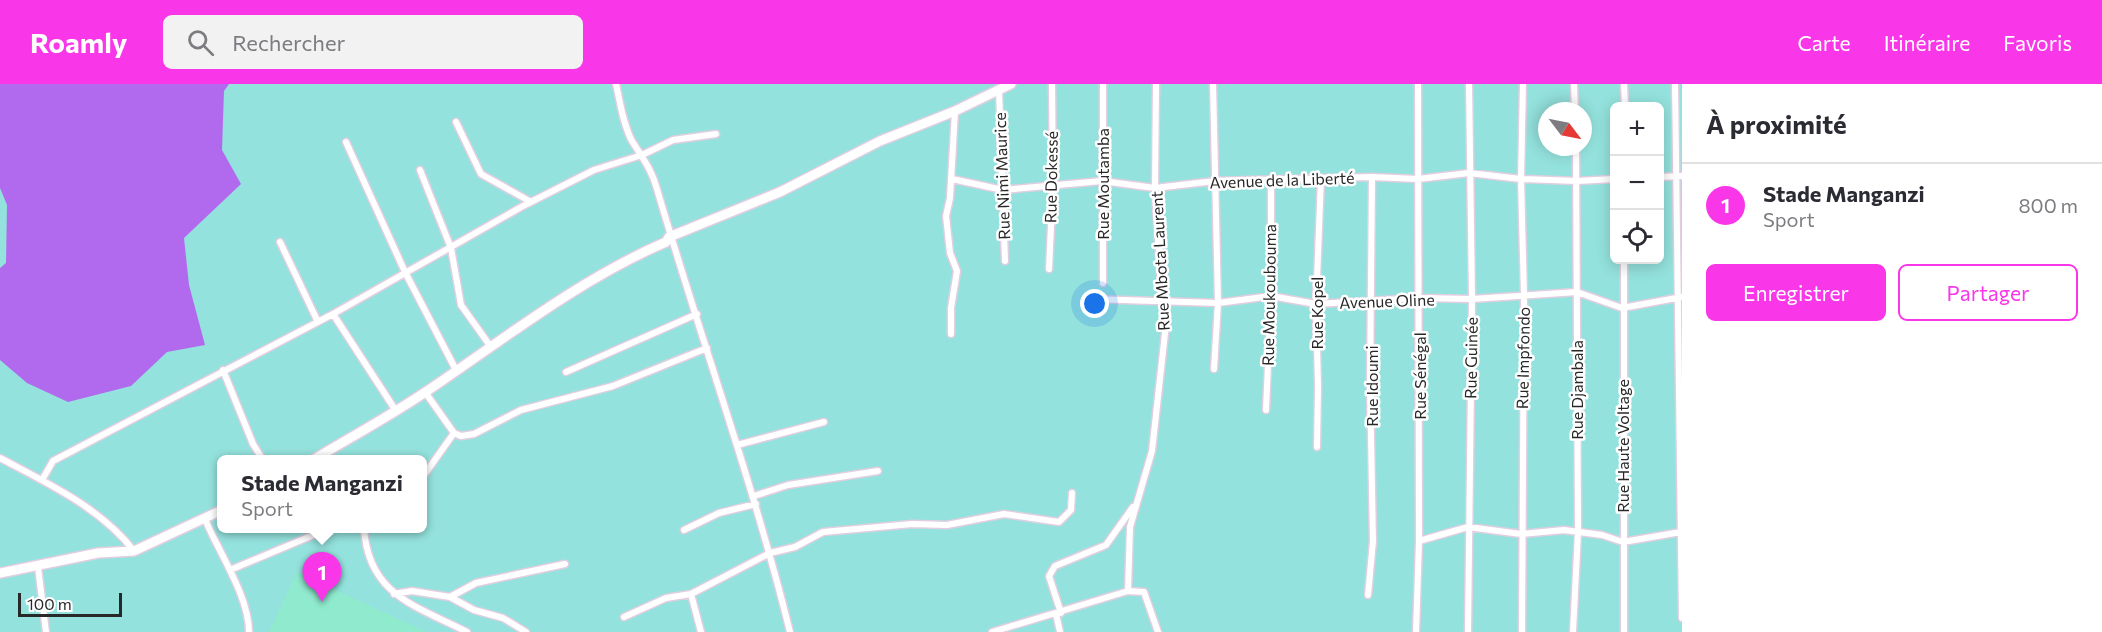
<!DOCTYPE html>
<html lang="fr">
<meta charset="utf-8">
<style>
:root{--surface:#fff;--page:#f2f2f3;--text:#2b2b33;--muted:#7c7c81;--line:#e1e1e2;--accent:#fa36e9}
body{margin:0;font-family:Commissioner,sans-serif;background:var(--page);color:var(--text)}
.controls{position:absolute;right:18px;top:18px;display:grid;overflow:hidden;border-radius:9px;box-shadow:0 3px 15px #0003}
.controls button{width:54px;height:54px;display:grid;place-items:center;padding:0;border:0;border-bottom:2px solid var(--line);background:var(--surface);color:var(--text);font:30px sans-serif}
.compass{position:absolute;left:1538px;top:18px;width:54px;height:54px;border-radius:50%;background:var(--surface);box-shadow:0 3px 15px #0003;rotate:122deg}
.scale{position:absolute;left:18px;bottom:15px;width:104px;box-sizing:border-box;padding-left:6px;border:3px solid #282828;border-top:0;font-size:16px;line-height:21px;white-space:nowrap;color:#282828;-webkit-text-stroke:4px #fff;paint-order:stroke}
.you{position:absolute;left:1095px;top:220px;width:21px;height:21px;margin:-15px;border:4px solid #fff;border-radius:50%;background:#1a73e8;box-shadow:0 0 0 9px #1a73e833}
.badge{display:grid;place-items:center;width:39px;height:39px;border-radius:50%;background:var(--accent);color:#fff;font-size:20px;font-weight:700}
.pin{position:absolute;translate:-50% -50px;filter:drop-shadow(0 2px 3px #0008)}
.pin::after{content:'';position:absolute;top:32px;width:21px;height:18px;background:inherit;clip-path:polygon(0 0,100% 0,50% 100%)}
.popup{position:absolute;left:217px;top:371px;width:210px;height:78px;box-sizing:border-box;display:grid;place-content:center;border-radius:9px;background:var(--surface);filter:drop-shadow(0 2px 4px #0005);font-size:20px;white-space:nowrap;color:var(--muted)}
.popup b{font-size:22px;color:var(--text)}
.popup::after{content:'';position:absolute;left:50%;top:100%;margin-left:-12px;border:12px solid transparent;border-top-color:var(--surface)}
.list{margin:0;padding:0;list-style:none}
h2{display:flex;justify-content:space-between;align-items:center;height:78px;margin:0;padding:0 24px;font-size:26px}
h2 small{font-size:20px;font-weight:400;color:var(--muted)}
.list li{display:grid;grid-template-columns:39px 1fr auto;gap:18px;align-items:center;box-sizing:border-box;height:84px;padding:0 24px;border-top:2px solid var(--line)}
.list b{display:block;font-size:22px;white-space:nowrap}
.list p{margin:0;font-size:20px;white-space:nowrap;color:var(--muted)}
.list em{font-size:20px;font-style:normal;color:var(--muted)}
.actions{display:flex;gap:12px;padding:18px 24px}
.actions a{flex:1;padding:14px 0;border:2px solid var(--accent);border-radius:9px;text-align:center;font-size:21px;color:var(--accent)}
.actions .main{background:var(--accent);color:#fff}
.icon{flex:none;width:33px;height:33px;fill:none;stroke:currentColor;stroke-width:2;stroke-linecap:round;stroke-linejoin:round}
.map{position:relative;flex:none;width:1682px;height:548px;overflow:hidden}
header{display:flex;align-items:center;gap:36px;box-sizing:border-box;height:84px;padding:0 30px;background:var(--accent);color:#fff}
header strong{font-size:28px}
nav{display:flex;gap:33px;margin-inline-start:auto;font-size:21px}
.search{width:420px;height:54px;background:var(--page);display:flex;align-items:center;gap:15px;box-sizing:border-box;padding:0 21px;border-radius:9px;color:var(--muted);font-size:22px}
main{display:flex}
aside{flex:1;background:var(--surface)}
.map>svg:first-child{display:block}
</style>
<header>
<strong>Roamly</strong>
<div class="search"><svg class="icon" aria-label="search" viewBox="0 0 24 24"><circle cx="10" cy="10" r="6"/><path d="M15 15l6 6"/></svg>Rechercher</div>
<nav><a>Carte</a><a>Itinéraire</a><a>Favoris</a></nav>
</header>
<main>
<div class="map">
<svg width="1682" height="548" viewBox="0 0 1682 548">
<rect width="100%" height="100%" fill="#dcead9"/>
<path fill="#94e2dd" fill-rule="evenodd" d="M 0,0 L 1682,0 L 1682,548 L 0,548 ZM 1614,22 L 1660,22 L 1660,176 L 1614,176 ZM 1547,27 L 1583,27 L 1583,63 L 1547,63 ZM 222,376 L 422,376 L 422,444 L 222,444 Z"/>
<path fill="#8feace" d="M 297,488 L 426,548 L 269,548 Z"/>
<path fill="#b16aee" d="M 0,0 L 229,0 L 224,7 L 222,66 L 241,100 L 184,154 L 189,201 L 205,261 L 167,268 L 131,302 L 68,318 L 27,299 L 0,276 L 0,184 L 6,179 L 7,121 L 0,104 Z"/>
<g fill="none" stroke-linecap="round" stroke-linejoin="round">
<defs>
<path id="street" d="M 616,0 C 620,18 623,40 632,57 C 642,73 652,86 657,105 C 700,253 753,398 790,548
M 1103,0 L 1103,199
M 1156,0 L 1155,104 L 1162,219 L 1166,240 L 1152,367 L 1130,443 L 1128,507 L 1144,508 L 1158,548
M 1213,0 L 1218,219 L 1214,285
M 1574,0 L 1575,27
M 1624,0 L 1625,22
M 1675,0 L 1682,534
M 999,6 L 1005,177
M 456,38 L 481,90 L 531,118
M 346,58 L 405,188 L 456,286
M 420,86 L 451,164 L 461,221 L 491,263
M 1660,93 L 1682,92
M 952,95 L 1003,106 L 1102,97 L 1155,104 L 1215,97 L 1372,93 L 1418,95 L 1469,89 L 1521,95 L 1577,97 L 1614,95
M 280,158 L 318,238
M 1049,185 L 1053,100 L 1052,0
M 1090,215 L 1218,219 L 1271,212 L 1316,220 L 1420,214 L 1472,215 L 1577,208 L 1622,224 L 1682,213
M 333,230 L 396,327
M 951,250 L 951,224 L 957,187 L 950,169 L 946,132 L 950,114 L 955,27
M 223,286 L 253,360 L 263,376
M 566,288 L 697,230
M 1266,326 L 1271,212 L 1271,96
M 454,349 L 461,352 L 474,350 L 521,326 L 613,302 L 707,264
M 737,361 L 824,338
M 1317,363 L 1318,303 L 1316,220 L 1321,94
M 0,374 C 47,399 101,424 134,467
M 422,394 L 454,349 L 425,308
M 42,396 L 53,377 L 333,230 L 523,122 L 594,86 L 642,71 L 673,56 L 716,50
M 754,412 L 788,401 L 878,387
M 205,435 C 218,467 249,512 249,548
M 364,444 C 368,511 416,522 467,548
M 684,446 L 719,429 L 756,420
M 1419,457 L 1468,443 L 1521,450 L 1564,446 L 1602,451 L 1623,458 L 1681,448
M 38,483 L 46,548
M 230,486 L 330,444
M 394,510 L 412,507 L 450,513 L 476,499 L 565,480
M 691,510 L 701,548
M 1368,511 L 1373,457 L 1370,301 L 1372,93
M 450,513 L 474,526 L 503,534 L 526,548
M 1061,529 L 1049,492 L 1055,482 L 1106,461 L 1133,423
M 1056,530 L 1060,548
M 624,533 L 666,514 L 691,510 L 770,469 L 795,463 L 823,448 L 912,440 L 947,441 L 1004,430 L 1059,438 L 1071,426 L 1072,409
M 992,548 L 1128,507
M 1416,548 L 1419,457 L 1418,0
M 1468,548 L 1472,215 L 1469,0
M 1522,548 L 1524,212 L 1521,95 L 1523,0
M 1573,548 L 1578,448 L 1576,63
M 1624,548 L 1624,176"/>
<path id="secondary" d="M 313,376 C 351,353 390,332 427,307 C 504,255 580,195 666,158 L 669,153 L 780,108 L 880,57 L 955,27 L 1011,0
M 0,489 L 98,469 L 134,467 L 222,426"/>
</defs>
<use href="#street" stroke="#e1cee0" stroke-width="9"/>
<use href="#secondary" stroke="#e1cee0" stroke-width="12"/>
<use href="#street" stroke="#fff" stroke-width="6"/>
<use href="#secondary" stroke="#fff" stroke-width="9"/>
</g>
<g text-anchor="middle" stroke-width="5" stroke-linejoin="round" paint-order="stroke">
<g font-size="16" fill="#282828" stroke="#fff">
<text transform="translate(1002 92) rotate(-92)" y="6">Rue Nimi Maurice</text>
<text transform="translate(1051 93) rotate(-89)" y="6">Rue Dokessé</text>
<text transform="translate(1282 96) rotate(-2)" y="6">Avenue de la Liberté</text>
<text transform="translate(1103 100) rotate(-90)" y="6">Rue Moutamba</text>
<text transform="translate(1160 177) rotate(-93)" y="6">Rue Mbota Laurent</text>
<text transform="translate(1269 211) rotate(-89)" y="6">Rue Moukoubouma</text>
<text transform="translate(1387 217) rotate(-2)" y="6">Avenue Oline</text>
<text transform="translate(1317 229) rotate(-90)" y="6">Rue Kopel</text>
<text transform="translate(1471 274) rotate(-89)" y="6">Rue Guinée</text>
<text transform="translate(1523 274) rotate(-89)" y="6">Rue Impfondo</text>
<text transform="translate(1420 292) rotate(-90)" y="6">Rue Sénégal</text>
<text transform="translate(1372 302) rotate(-90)" y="6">Rue Idoumi</text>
<text transform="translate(1577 306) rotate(-90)" y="6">Rue Djambala</text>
<text transform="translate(1623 362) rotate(-90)" y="6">Rue Haute Voltage</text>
</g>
</g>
</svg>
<div class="controls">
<button>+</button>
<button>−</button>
<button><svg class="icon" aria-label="locate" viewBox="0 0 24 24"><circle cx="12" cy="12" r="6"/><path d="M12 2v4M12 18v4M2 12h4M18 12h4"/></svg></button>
</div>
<svg class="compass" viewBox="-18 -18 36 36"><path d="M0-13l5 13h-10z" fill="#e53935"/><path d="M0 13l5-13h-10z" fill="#7c7c81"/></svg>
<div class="scale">100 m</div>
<div class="you"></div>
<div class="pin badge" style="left:322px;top:518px">1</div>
<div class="popup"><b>Stade Manganzi</b>Sport</div>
</div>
<aside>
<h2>À proximité<small></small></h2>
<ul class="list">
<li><span class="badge">1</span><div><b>Stade Manganzi</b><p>Sport</p></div><em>800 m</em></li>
</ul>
<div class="actions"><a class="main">Enregistrer</a><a>Partager</a></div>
</aside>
</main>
